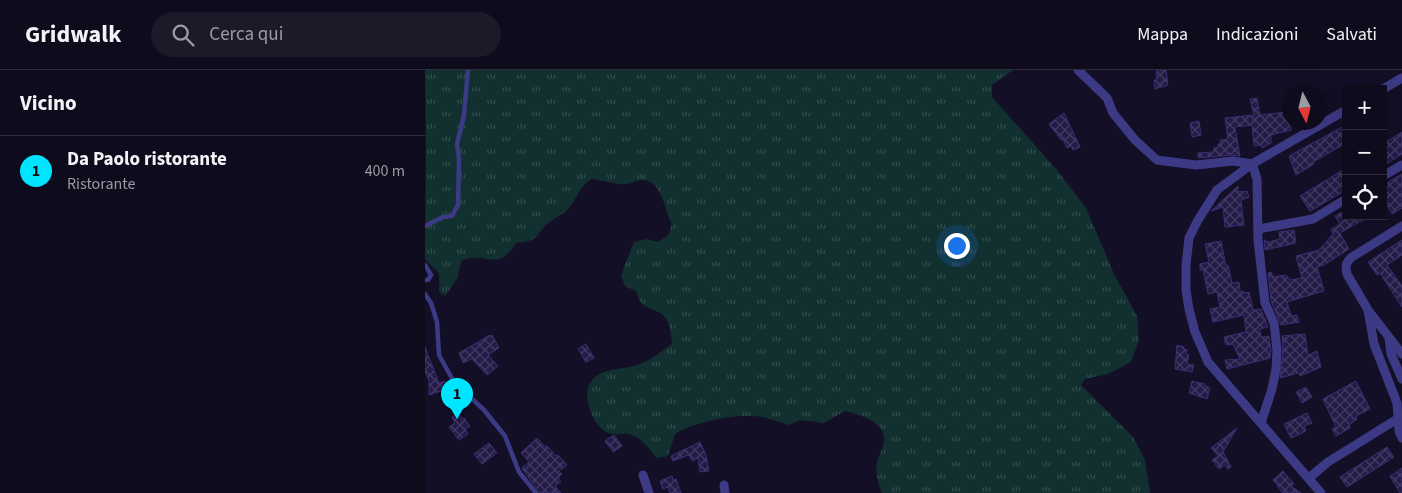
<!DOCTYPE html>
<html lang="it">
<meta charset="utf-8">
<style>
:root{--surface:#0e0b1c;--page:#1c1929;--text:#f1f3f6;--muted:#9b9ba3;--line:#2e2b3b;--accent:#00e5ff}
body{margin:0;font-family:"Source Sans 3",sans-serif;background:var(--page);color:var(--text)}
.controls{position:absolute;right:15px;top:15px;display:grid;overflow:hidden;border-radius:0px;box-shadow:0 5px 20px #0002}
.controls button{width:45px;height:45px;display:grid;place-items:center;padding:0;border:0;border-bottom:1px solid var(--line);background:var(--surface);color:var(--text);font:25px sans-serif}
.compass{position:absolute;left:857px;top:15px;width:45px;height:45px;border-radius:50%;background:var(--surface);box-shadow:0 5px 20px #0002;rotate:173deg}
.you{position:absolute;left:531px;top:175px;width:18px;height:18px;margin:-12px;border:4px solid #fff;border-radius:50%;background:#1a73e8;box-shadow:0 0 0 8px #1a73e833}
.badge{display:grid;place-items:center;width:32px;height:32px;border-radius:50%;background:var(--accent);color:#111;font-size:16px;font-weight:700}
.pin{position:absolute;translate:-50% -41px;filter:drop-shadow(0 1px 2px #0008)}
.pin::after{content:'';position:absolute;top:26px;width:18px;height:15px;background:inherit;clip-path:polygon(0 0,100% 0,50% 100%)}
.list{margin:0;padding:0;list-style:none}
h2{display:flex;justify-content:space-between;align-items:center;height:65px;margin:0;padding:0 20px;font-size:21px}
h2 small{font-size:16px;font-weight:400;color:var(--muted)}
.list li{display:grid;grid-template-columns:32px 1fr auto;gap:15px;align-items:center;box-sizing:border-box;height:70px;padding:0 20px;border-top:1px solid var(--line)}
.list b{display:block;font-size:19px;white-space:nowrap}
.list p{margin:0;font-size:16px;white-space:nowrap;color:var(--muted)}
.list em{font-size:16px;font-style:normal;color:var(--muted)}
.icon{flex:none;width:28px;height:28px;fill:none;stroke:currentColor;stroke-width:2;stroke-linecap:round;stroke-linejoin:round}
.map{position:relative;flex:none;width:977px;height:423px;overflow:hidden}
header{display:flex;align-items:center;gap:30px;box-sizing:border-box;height:70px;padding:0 25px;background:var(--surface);border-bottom:1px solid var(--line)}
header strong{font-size:24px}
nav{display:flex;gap:28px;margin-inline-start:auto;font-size:18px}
.search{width:350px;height:45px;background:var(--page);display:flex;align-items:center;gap:12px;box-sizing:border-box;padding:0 18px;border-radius:28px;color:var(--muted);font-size:19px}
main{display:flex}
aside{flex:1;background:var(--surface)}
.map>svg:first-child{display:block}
</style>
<header>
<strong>Gridwalk</strong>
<div class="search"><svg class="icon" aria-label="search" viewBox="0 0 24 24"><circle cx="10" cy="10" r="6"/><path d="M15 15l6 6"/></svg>Cerca qui</div>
<nav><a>Mappa</a><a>Indicazioni</a><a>Salvati</a></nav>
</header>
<main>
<aside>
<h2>Vicino<small></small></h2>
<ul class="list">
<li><span class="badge">1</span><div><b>Da Paolo ristorante</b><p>Ristorante</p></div><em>400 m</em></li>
</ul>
</aside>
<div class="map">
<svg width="977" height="423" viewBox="0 0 977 423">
<defs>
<pattern id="grass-tufts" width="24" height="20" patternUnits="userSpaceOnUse" patternTransform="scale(1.25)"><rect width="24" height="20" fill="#12302f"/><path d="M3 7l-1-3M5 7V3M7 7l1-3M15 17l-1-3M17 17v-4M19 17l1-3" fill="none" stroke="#344d4e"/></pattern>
<pattern id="building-cross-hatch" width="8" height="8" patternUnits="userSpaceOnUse" patternTransform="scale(1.25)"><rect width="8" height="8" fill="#241b47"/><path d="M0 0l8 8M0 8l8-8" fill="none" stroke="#433b63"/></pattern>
</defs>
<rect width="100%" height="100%" fill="#130f26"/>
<path fill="url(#grass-tufts)" d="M 0,0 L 588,0 L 567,15 L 567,27 L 632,100 L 661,138 L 689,204 L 712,246 L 714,270 L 706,292 L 683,304 L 660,309 L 656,315 L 708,367 L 720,390 L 725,423 L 457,423 C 453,415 450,401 452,392 C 454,384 459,378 459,369 C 460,352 433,344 420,341 L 399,353 L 375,350 L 364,355 C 357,353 349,350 342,348 C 316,342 273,351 250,364 L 243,386 L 232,388 C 223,379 217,366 203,364 C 195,363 189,366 181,362 C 172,357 167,346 164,337 C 162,330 161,322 164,315 C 174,296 197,301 215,294 C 226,290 237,281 247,274 C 246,264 245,251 237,244 C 235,242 231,241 229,240 C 217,236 215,233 211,221 L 200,216 L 196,205 L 209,172 L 221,169 L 233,172 L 243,165 L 247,154 C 239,139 237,109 216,110 C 210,110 206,114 201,114 C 190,115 178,110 166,109 C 152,120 154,125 145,137 C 141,143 132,146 126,151 C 109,163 118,171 91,173 C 71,205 60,179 36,191 L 32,209 L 20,226 L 14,222 C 15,196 15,206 0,189 L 1,80 Z"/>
<path fill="url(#building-cross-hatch)" stroke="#3b2d73" d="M 741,0 L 743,15 L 730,19 L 729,10 L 732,10 L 731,1 Z
M 832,28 L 835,45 L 861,42 L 866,60 L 846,65 L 846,73 L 837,78 L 836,75 L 829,76 L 827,55 L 810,57 L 815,86 L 807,85 L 773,88 L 773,83 L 788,82 L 789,78 L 793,77 L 793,74 L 795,74 L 795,70 L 803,69 L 800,48 L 829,45 L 825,29 Z
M 639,43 L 655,77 L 648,80 L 646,76 L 642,78 L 637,68 L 636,70 L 624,54 Z
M 774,51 L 776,65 L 767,67 L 765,53 Z
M 921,55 L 921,73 L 888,92 L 889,94 L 871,105 L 864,86 Z
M 977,62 L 977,84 L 958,96 L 958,74 Z
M 921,98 L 921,120 L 885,141 L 875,126 Z
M 977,104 L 977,138 L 967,144 L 958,128 L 958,115 Z
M 813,116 L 813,122 L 822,121 L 824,127 L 816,130 L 819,155 L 800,157 L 798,137 L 786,141 Z
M 921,140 L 921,146 L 945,146 L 915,163 L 924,179 L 899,195 L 892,197 L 899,221 L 862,232 L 866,246 L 872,245 L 874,252 L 856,255 L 846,231 L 843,203 L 846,202 L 848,207 L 861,205 L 865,210 L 877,208 L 871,186 L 894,180 L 908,164 L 906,159 L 915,154 L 910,146 Z
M 869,160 L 871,173 L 840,180 L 839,170 L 843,172 L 855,169 L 854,162 Z
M 977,170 L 977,185 L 962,195 L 977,216 L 977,237 L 955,203 L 952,205 L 943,192 Z
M 796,171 L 801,196 L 803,195 L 807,213 L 814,212 L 815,221 L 818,221 L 818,223 L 824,222 L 828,240 L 836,239 L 843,257 L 835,259 L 836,267 L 844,266 L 846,280 L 845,288 L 802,299 L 800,290 L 815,289 L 808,274 L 801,275 L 799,267 L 821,262 L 819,245 L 788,252 L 785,239 L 795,237 L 792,222 L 783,224 L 778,200 L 775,200 L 775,194 L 784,192 L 780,174 Z
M 880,264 L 883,285 L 892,281 L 896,297 L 875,306 L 874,303 L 855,308 L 858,280 L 857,266 Z
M 65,265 L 66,267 L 67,265 L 74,278 L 63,285 L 73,296 L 62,305 L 47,289 L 38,293 L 34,283 Z
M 161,274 L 169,288 L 161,292 L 153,279 Z
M 752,275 L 759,277 L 759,279 L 762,280 L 761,284 L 764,285 L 762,294 L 769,295 L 767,302 L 750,299 Z
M 0,277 L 14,313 L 20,311 L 22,319 L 4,325 L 4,311 L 0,301 Z
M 767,311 L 780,314 L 780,316 L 785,318 L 782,329 L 764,323 Z
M 931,311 L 945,339 L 931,346 L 932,349 L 924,355 L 925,358 L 911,366 L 907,359 L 911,357 L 898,329 Z
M 881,317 L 887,327 L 877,333 L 871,322 Z
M 34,343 L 37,349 L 39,348 L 45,356 L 40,359 L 43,364 L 34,370 L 24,357 L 30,353 L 27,347 Z
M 882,343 L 887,353 L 879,356 L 881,361 L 866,368 L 859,354 Z
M 812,358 L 798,382 L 806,397 L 803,399 L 800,395 L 794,399 L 787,390 L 793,386 L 786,378 Z
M 189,365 L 197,376 L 188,382 L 180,371 Z
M 112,368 L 120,377 L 122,376 L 131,386 L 133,385 L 142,395 L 134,401 L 137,404 L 133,408 L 136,412 L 130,416 L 136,423 L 115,423 L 98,400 L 97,398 L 104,392 L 96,383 Z
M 275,372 L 281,385 L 284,401 L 275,402 L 273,388 L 267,391 L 264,385 L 248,391 L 246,386 Z
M 64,373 L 72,383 L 57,394 L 49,384 Z
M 962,377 L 969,387 L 922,417 L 915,407 Z
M 977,398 L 977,423 L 975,423 L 965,406 Z
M 858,401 L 869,414 L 866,416 L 876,423 L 858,423 L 848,410 Z
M 247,406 L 248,410 L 251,409 L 256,423 L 245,423 L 243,417 L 238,419 L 235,411 Z"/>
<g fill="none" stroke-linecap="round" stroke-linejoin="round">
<path stroke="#3d3a85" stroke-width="4.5" d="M 0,156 L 18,147 L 27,146 L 33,135 L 34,89 L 32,74 L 39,45 L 43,0
M 0,195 L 6,205 L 3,210 L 0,210
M 0,224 L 6,233 L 12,252 L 14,285 L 29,312 L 59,340 L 80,366 L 94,402 L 111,423"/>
<path stroke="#3d3a85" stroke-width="9" d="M 653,0 L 682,28 L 688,43 L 710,70 L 732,90 L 771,95 L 808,91 L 827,94 L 832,109 L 833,170 L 840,233 L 849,253 L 852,280 L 851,299 L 847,319 L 836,353
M 958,19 L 977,8
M 958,106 L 977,95
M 977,156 L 927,187 C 921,192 920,196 922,204 L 943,240 L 977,284
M 833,159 L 888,149 L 921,129
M 943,240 L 949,274 L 972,333 L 974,361 L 977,368
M 964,268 L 966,284 L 977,309
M 218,405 L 224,423
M 884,408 L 903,392 L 977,346
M 299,415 L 300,423
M 896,423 L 783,292 L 770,262 L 764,239 L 761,220 L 761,195 L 764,168 L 773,150 L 792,120 L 827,94 L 921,40"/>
</g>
</svg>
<div class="controls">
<button>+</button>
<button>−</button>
<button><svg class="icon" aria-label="locate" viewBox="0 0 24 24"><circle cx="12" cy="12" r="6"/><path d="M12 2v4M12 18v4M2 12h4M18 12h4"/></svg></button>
</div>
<svg class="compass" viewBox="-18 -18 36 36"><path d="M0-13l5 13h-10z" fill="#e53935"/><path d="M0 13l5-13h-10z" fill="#9b9ba3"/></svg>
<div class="you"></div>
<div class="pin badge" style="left:32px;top:349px">1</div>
</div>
</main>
